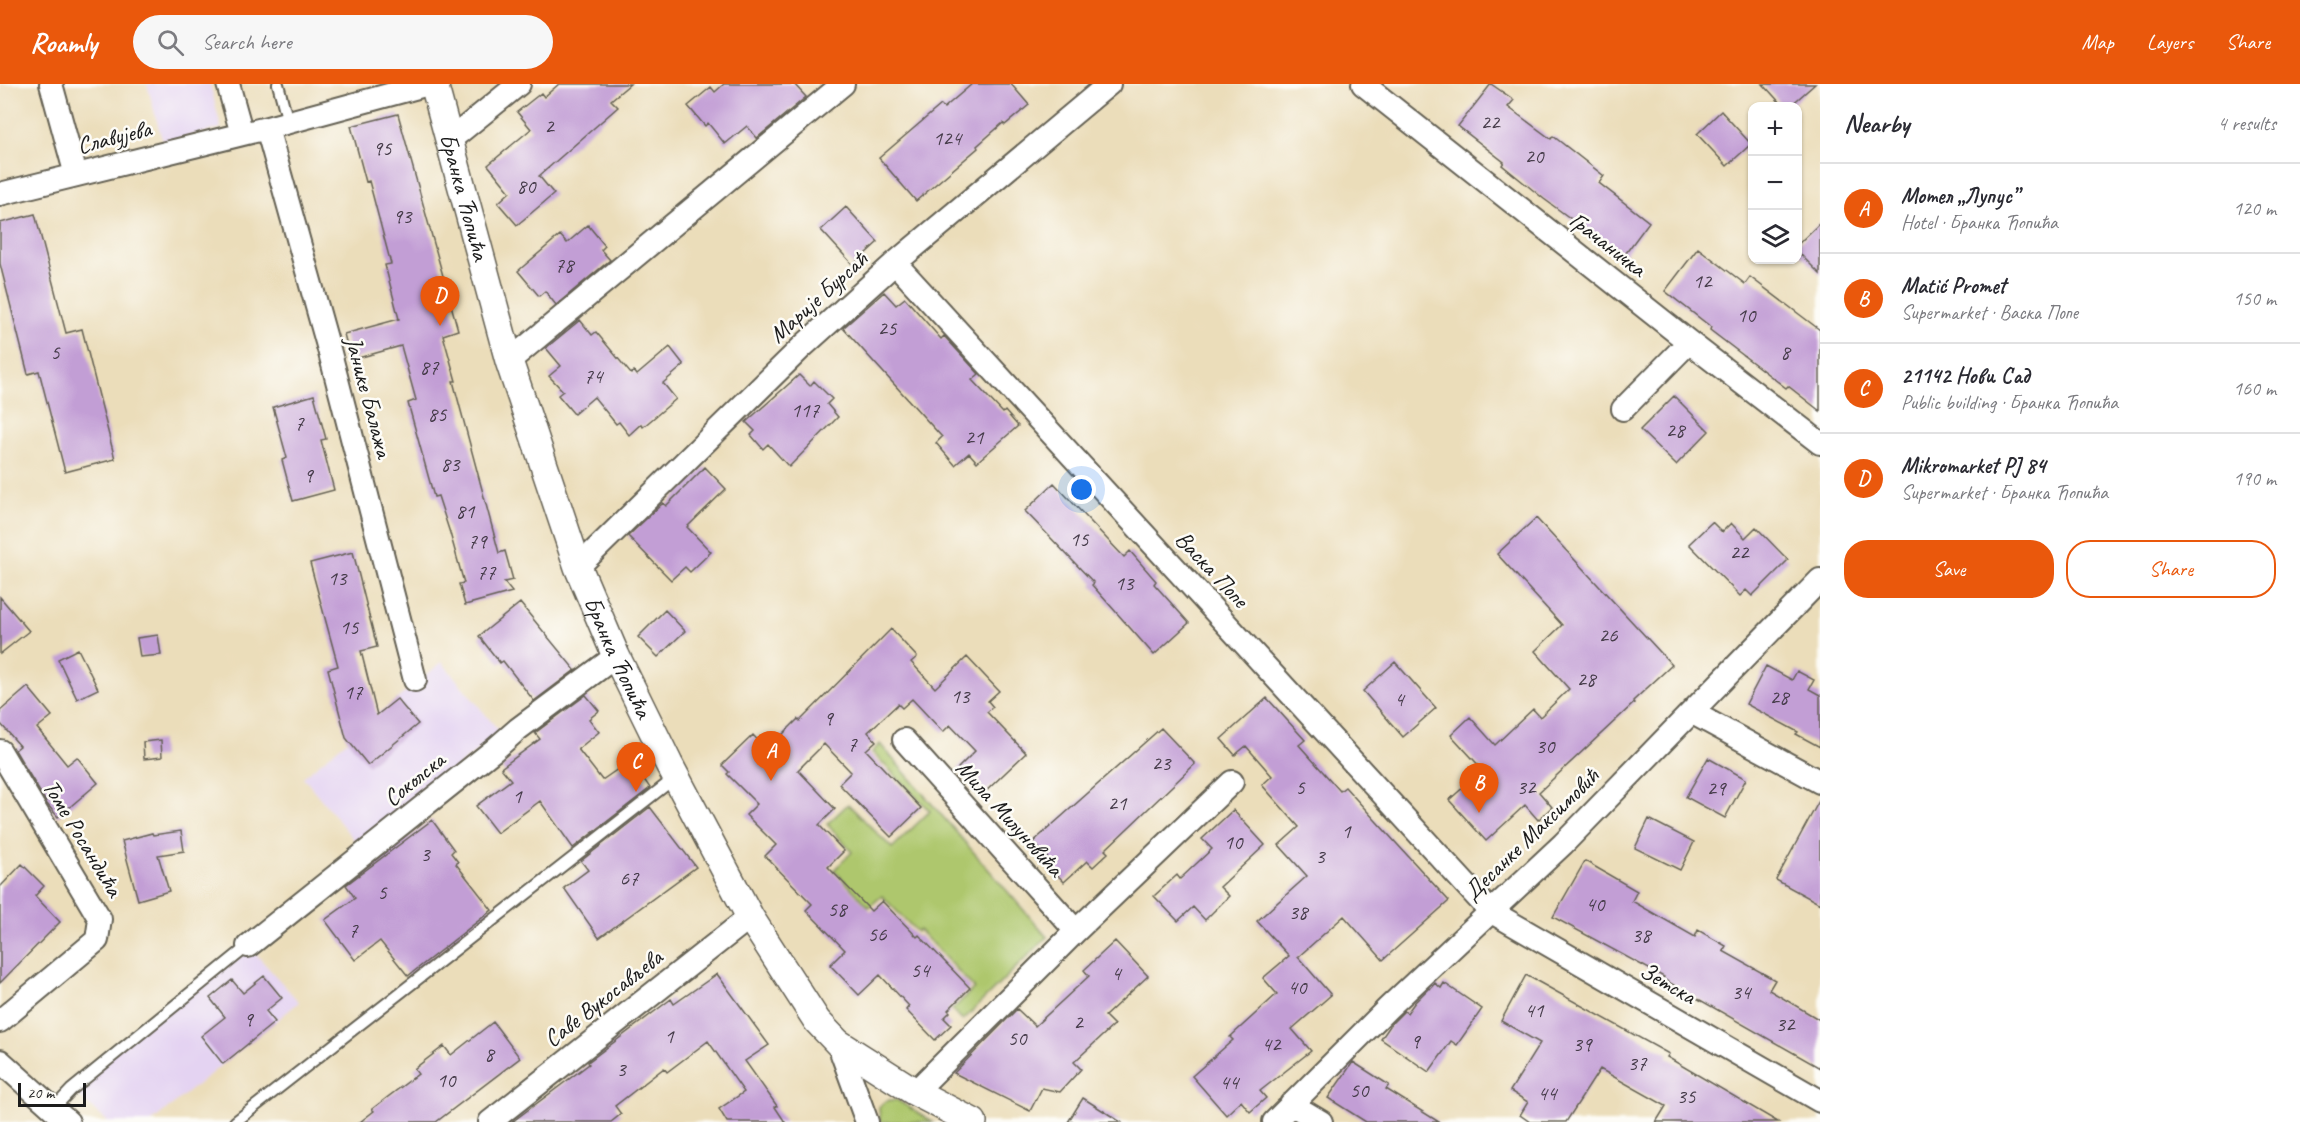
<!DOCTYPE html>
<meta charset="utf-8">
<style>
:root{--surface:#fff;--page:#f7f7f7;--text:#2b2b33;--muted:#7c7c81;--line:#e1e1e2;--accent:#ea580c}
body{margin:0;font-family:Caveat,sans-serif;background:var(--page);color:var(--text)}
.controls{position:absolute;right:18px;top:18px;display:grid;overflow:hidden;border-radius:12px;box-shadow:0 2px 4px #0004}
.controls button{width:54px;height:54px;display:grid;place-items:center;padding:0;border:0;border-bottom:2px solid var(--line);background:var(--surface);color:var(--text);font:30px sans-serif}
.scale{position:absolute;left:18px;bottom:15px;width:68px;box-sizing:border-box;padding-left:6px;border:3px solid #1c1c1c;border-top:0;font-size:16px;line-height:21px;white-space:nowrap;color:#1c1c1c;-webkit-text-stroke:4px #fdfcf7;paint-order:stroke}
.you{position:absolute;left:1082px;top:406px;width:21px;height:21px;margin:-15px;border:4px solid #fff;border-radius:50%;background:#1a73e8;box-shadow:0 0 0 9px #1a73e833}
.badge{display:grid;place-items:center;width:39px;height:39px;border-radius:50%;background:var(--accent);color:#fff;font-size:20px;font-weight:700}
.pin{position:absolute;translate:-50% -50px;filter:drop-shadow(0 2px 3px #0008)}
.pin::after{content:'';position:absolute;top:32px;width:21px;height:18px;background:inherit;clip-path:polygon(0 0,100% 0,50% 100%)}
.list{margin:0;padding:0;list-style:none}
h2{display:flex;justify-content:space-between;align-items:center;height:78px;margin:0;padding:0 24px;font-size:26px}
h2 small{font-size:20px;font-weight:400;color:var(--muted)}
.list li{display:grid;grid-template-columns:39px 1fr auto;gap:18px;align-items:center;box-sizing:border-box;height:90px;padding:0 24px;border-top:2px solid var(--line)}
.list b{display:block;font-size:22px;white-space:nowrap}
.list p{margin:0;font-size:20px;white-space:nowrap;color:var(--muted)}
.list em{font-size:20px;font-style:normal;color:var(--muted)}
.actions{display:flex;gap:12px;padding:18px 24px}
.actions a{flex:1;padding:14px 0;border:2px solid var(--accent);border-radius:24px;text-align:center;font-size:21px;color:var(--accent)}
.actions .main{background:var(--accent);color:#fff}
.icon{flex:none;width:33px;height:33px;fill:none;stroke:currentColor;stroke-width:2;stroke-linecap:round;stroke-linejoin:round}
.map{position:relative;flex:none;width:1820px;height:1038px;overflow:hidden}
header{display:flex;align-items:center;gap:36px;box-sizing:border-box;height:84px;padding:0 30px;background:var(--accent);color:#fff}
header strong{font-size:28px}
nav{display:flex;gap:33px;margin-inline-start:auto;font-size:21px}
.search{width:420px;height:54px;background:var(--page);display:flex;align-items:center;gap:15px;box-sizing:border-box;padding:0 21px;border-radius:33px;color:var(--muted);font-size:22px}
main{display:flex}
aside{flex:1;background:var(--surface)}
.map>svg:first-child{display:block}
</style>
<header>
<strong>Roamly</strong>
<div class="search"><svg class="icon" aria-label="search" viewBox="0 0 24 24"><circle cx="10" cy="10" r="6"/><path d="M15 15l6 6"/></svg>Search here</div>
<nav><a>Map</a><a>Layers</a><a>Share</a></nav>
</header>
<main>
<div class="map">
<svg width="1820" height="1038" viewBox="0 0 1820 1038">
<rect width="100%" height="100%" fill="#fdfcf7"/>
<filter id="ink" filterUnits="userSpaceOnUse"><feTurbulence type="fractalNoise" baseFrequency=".0167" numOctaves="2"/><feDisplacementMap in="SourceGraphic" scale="12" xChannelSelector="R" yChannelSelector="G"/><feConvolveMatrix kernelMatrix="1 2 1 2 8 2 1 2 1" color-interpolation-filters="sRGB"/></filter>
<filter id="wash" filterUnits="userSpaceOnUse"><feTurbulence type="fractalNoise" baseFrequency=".008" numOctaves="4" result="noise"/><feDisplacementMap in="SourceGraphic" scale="24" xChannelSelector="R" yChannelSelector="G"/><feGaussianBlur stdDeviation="1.35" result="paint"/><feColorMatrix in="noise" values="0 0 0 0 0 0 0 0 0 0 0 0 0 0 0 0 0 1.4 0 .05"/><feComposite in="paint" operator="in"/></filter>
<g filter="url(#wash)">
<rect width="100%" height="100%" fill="#ebddba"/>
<path fill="#e4d3f2" d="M 147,0 L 210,0 L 221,44 L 163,59 Z
M 442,578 L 500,648 L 360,763 L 303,693 Z
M 244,857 L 299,918 L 275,938 L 151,1038 L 108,1038 L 67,1002 Z"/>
<path fill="#aec76d" stroke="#657244" stroke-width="1.5" d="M 880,660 L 1047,853 L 963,936 L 952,926 L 974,904 L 919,846 L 917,848 L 882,812 L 869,823 L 834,786 L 852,768 L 827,740 L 848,720 L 892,764 L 930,727 L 872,668 Z
M 890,1016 L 897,1016 L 933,1038 L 880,1038 L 879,1023 L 884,1018 Z"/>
<g id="blocks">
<path fill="#c29ed5" d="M 559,0 L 630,0 L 611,16 L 618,23 L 539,92 L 554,110 L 517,141 L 498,119 L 510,108 L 488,81 L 531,45 L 517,28 L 541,9 L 544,13 Z
M 724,0 L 794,0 L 806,13 L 757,54 L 747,42 L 725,60 L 708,39 L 705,42 L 688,22 L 711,3 L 715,8 Z
M 972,0 L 1011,0 L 1029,21 L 1005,41 L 1003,39 L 977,62 L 978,64 L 916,117 L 879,74 L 941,21 L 944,24 Z
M 1491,0 L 1514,16 L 1508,23 L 1551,55 L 1553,52 L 1604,92 L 1599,99 L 1649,138 L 1623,173 L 1544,115 L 1502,81 L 1504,78 L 1458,42 Z
M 1763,0 L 1815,0 L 1790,22 L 1783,22 Z
M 1721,27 L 1751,60 L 1727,82 L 1697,50 Z
M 398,30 L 458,246 L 443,251 L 456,297 L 453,297 L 499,469 L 505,467 L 513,496 L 504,498 L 512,508 L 465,521 L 459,500 L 464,499 L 450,449 L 438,412 L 434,413 L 408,319 L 416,316 L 401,262 L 351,276 L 344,250 L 399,235 L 385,181 L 391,180 L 369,97 L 366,98 L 351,42 Z
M 846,123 L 878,158 L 853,181 L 821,146 Z
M 35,130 L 66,249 L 82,245 L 115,375 L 65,388 L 39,287 L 28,290 L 0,180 L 0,139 Z
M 1820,139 L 1820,190 L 1797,167 L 1797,161 Z
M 588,141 L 605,162 L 601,166 L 610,176 L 556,221 L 545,207 L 539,212 L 518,187 L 560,151 L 567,159 Z
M 1698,164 L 1745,200 L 1750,193 L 1820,246 L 1820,327 L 1788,302 L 1786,304 L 1710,246 L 1711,243 L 1665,207 Z
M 884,208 L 896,221 L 905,214 L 941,255 L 944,252 L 979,290 L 972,296 L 1003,329 L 1005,327 L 1018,342 L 977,378 L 969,369 L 955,381 L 936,359 L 942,353 L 843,244 Z
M 580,236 L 592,251 L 596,248 L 631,290 L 634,287 L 637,291 L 670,263 L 684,281 L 663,299 L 676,315 L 643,343 L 641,340 L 629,351 L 619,338 L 616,340 L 594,313 L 574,330 L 558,311 L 563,307 L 549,292 L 561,282 L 546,264 Z
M 799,291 L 810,302 L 814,297 L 832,315 L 827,320 L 838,333 L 789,383 L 768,360 L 763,365 L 751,351 L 755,347 L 746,338 Z
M 314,311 L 326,355 L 321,356 L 334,406 L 293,417 L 282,376 L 287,374 L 273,323 Z
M 1674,312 L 1709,347 L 1676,381 L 1640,346 Z
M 705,383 L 726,405 L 687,443 L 711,468 L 690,488 L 685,483 L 671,496 L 628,452 L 663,419 L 666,422 Z
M 1054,399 L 1124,473 L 1130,467 L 1156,497 L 1154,500 L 1189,539 L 1154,571 L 1092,501 L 1094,499 L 1025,427 Z
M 1536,434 L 1672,581 L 1633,617 L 1634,619 L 1539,708 L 1552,723 L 1538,736 L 1525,721 L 1486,757 L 1449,716 L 1483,686 L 1451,651 L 1470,633 L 1495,661 L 1533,625 L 1540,633 L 1569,605 L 1535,567 L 1562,541 L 1497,470 Z
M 1712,438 L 1722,448 L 1731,439 L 1745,454 L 1756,443 L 1788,476 L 1752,512 L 1746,506 L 1740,512 L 1689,460 Z
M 353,468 L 377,563 L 361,567 L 377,631 L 397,615 L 418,640 L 368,681 L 346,654 L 328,585 L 338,582 L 310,479 Z
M 0,513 L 29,547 L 0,570 Z
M 520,519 L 575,586 L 534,617 L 503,577 L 500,579 L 479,552 Z
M 665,526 L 685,547 L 658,573 L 638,553 Z
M 891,545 L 917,573 L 911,578 L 935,604 L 967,573 L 999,607 L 988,617 L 993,623 L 987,628 L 1026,669 L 983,710 L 958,684 L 975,667 L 950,641 L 943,648 L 912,615 L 902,624 L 898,620 L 868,648 L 876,657 L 866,666 L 921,724 L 891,753 L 839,700 L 851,688 L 824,660 L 798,686 L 835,725 L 819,741 L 844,767 L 828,783 L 871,827 L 882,817 L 917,853 L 919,851 L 970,904 L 948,926 L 950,928 L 944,934 L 951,941 L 935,956 L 906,926 L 909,922 L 880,891 L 859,911 L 830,881 L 845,866 L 806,826 L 812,820 L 765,772 L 776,761 L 746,731 L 757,720 L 727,690 L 729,688 L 722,681 L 753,651 L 767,666 L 798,635 L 800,637 Z
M 158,551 L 161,571 L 140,573 L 137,554 Z
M 78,565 L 98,605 L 77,615 L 58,575 Z
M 1395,578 L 1436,624 L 1403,653 L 1363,607 Z
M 1766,582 L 1792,596 L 1797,587 L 1814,596 L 1809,605 L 1820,611 L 1820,663 L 1796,650 L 1798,648 L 1746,620 Z
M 28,603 L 52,632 L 37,644 L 67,681 L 77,673 L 98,699 L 58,733 L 47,720 L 15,666 L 20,662 L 0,639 L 0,627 Z
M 586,611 L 599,627 L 589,635 L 599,648 L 578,665 L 602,696 L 631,676 L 650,704 L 573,764 L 540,717 L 497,749 L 476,722 L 511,696 L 501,684 L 540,655 L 535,649 Z
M 1267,614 L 1305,656 L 1299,661 L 1340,707 L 1345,703 L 1449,817 L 1383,876 L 1344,832 L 1298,873 L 1331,911 L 1292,945 L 1311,967 L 1260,1007 L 1266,1014 L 1250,1028 L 1241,1017 L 1226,1031 L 1192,992 L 1233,956 L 1230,953 L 1277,910 L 1263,894 L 1289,872 L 1257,837 L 1307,792 L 1279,761 L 1299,743 L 1262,701 L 1272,692 L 1246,662 L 1235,671 L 1221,655 Z
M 1161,644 L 1195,680 L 1105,766 L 1108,769 L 1093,783 L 1087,777 L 1064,798 L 1047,780 L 1050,776 L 1033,758 Z
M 161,656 L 162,673 L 144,675 L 143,658 Z
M 1708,674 L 1746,695 L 1725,734 L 1686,713 Z
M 1820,715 L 1820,820 L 1776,796 Z
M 650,723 L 696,783 L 599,854 L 564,804 L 588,786 L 581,777 Z
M 1233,726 L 1265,761 L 1220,803 L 1229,812 L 1205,836 L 1193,823 L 1178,837 L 1154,812 L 1177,791 L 1180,795 L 1212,765 L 1202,755 Z
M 1649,735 L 1694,758 L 1680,786 L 1635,764 Z
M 432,736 L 454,766 L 451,769 L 458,778 L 456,780 L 492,826 L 408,892 L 380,857 L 355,876 L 325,836 L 355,814 L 346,801 Z
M 181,747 L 184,767 L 158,771 L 169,807 L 138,816 L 122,757 L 152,749 L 153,751 Z
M 1585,777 L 1637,807 L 1632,817 L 1695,853 L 1698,846 L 1726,862 L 1723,867 L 1775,896 L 1769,906 L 1820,936 L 1820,984 L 1663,895 L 1664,893 L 1553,833 Z
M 22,780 L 44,802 L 35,812 L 60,838 L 0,899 L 0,803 Z
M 1115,857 L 1148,892 L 1105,932 L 1114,941 L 1074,978 L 1081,985 L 1060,1008 L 1042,1004 L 1030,1027 L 954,989 L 1017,925 L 1035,942 L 1089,892 L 1084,886 Z
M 717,890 L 769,961 L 745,977 L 777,1022 L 775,1023 L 785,1038 L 727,1038 L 719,1025 L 744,1008 L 708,957 L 667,988 L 664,984 L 615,1022 L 621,1030 L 611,1038 L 512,1038 L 589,980 L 588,978 L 671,915 L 674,920 Z
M 1526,891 L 1669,970 L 1667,973 L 1778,1038 L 1656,1038 L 1666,1022 L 1600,985 L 1566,1038 L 1530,1038 L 1520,1031 L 1528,1018 L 1510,1007 L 1540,959 L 1501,937 Z
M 264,892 L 282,914 L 266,927 L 275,938 L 223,980 L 201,952 L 225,933 L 210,914 L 232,896 L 243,909 Z
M 1435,899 L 1441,904 L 1444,899 L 1482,925 L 1457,961 L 1451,957 L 1429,988 L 1381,955 L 1392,939 L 1404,927 L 1407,929 L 1415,918 L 1429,904 L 1430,905 Z
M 493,938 L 520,974 L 436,1038 L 360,1038 L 374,1027 L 372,1025 L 418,990 L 414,985 L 444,962 L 451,971 Z
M 1353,978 L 1389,1001 L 1386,1005 L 1439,1038 L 1366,1038 L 1328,1014 Z
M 1083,1014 L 1121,1038 L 1068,1038 Z"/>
</g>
</g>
<g filter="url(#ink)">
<use href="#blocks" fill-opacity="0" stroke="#646053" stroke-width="1.5"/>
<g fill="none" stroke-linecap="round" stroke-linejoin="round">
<defs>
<path id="service" d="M 278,0 L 288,38
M 53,1025 L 71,1006 L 248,862
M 235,1038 L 676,693"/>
<path id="minor" d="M 51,0 L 76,91
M 228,0 L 242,50
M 1363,0 L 1689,258 L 1820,359
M 267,44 L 330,269 L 415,596
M 450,56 L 519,0
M 0,110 L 267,44 L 429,0
M 895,179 L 1490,827 L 1820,1017
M 509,277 L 843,0
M 1623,325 L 1689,258
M 578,483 L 802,263 L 895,179 L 1109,0
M 1693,629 L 1820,698
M 904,656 L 1076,847 L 915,1008
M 0,667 L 100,835 L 97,856 L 0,937
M 1076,847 L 1232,698
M 248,862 L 494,666 L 518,645 L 616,572
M 838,959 L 867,1038
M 0,977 L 68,1038
M 1291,1020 L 1321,1038
M 490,1038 L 750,833
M 1274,1038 L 1388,924 L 1563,760 L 1820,496"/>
<g id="tertiary">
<path id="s1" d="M 434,0 L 509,277 L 578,483 L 616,572 L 669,680 L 750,833 L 817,937 L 838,959 L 915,1008 L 973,1038"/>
</g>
</defs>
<use href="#service" stroke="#646053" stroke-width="14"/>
<use href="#minor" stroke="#646053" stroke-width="26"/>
<use href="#tertiary" stroke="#646053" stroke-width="30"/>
<use href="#service" stroke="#fff" stroke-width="10"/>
<use href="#minor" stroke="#fff" stroke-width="22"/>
<use href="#tertiary" stroke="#fff" stroke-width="27"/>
</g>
</g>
<g text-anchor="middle" stroke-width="5" stroke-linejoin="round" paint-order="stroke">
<g font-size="21" fill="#463c4a">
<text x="1490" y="45">22</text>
<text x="549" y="49">2</text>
<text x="947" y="61">124</text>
<text x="382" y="71">95</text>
<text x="1534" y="79">20</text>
<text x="526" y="109">80</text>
<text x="402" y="139">93</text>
<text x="564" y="188">78</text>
<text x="1702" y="204">12</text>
<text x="1746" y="238">10</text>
<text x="887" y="251">25</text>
<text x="55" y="275">5</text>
<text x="1785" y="275">8</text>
<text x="429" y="290">87</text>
<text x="593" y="299">74</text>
<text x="805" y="333">117</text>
<text x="437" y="337">85</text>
<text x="299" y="346">7</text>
<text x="1675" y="353">28</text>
<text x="974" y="360">21</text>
<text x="450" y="387">83</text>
<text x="308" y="398">9</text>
<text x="465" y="434">81</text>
<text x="1079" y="462">15</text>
<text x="477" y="464">79</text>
<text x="1739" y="475">22</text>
<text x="486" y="495">77</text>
<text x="337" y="501">13</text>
<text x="1124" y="506">13</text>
<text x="349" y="550">15</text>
<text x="1608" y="558">26</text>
<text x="1586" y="602">28</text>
<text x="353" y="615">17</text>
<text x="960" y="619">13</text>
<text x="1779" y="620">28</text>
<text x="1399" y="622">4</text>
<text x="828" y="641">9</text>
<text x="852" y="667">7</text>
<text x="1545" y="669">30</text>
<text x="1161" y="686">23</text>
<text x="1300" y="710">5</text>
<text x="1526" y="710">32</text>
<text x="1716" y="711">29</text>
<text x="517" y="719">1</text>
<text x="1117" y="726">21</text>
<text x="1346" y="754">1</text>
<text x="1233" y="765">10</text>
<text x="425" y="777">3</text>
<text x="1320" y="779">3</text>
<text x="629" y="801">67</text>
<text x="382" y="815">5</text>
<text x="1595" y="827">40</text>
<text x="837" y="832">58</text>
<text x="1298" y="835">38</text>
<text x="353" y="853">7</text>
<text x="877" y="857">56</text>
<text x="1641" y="858">38</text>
<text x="920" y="893">54</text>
<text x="1116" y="896">4</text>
<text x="1297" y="910">40</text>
<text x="1741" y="915">34</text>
<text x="1534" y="933">41</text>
<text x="248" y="942">9</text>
<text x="1078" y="945">2</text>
<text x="1785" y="947">32</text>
<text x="669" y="959">1</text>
<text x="1017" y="961">50</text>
<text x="1415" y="964">9</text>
<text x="1271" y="967">42</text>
<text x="1582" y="967">39</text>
<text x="489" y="977">8</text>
<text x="1637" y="986">37</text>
<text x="621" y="992">3</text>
<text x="446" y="1003">10</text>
<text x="1229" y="1005">44</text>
<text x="1359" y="1013">50</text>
<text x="1547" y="1016">44</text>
<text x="1686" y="1019">35</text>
</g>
<g font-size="24" fill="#1c1c1c" stroke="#fdfcf7">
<text transform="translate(114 53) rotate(-14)" y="8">Славујева</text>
<text dy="8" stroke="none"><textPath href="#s1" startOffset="117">Бранка Ћопића</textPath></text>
<text transform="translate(1608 160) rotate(38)" y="8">Грачаничка</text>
<text transform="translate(818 213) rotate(-42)" y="8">Марије Бурсаћ</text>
<text transform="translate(369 313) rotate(75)" y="8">Јанике Балажа</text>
<text transform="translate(1212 485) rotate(47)" y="8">Васка Попе</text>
<text dy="8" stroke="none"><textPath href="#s1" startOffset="603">Бранка Ћопића</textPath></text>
<text transform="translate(414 695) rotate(-39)" y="8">Соколска</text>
<text transform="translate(1010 734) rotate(48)" y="8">Мила Милуновића</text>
<text transform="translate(1531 750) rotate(-44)" y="8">Десанке Максимовић</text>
<text transform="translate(83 754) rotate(59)" y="8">Томе Росандића</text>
<text transform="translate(1668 899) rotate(30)" y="8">Зетска</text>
<text transform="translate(603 914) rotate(-38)" y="8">Саве Вукосављева</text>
</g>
</g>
</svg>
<div class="controls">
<button>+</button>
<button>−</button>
<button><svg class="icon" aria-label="layers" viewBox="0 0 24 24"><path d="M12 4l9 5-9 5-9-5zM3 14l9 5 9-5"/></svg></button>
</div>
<div class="scale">20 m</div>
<div class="you"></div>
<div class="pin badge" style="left:771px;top:697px">A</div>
<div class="pin badge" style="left:1479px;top:729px">B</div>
<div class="pin badge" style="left:636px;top:708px">C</div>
<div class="pin badge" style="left:440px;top:242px">D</div>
</div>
<aside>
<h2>Nearby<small>4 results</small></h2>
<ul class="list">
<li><span class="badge">A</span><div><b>Мотел „Лупус”</b><p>Hotel · Бранка Ћопића</p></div><em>120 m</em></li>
<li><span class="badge">B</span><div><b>Matić Promet</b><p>Supermarket · Васка Попе</p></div><em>150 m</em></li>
<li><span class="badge">C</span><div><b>21142 Нови Сад</b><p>Public building · Бранка Ћопића</p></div><em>160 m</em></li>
<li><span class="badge">D</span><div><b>Mikromarket PJ 84</b><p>Supermarket · Бранка Ћопића</p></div><em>190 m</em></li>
</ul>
<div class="actions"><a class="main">Save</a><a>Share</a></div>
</aside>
</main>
